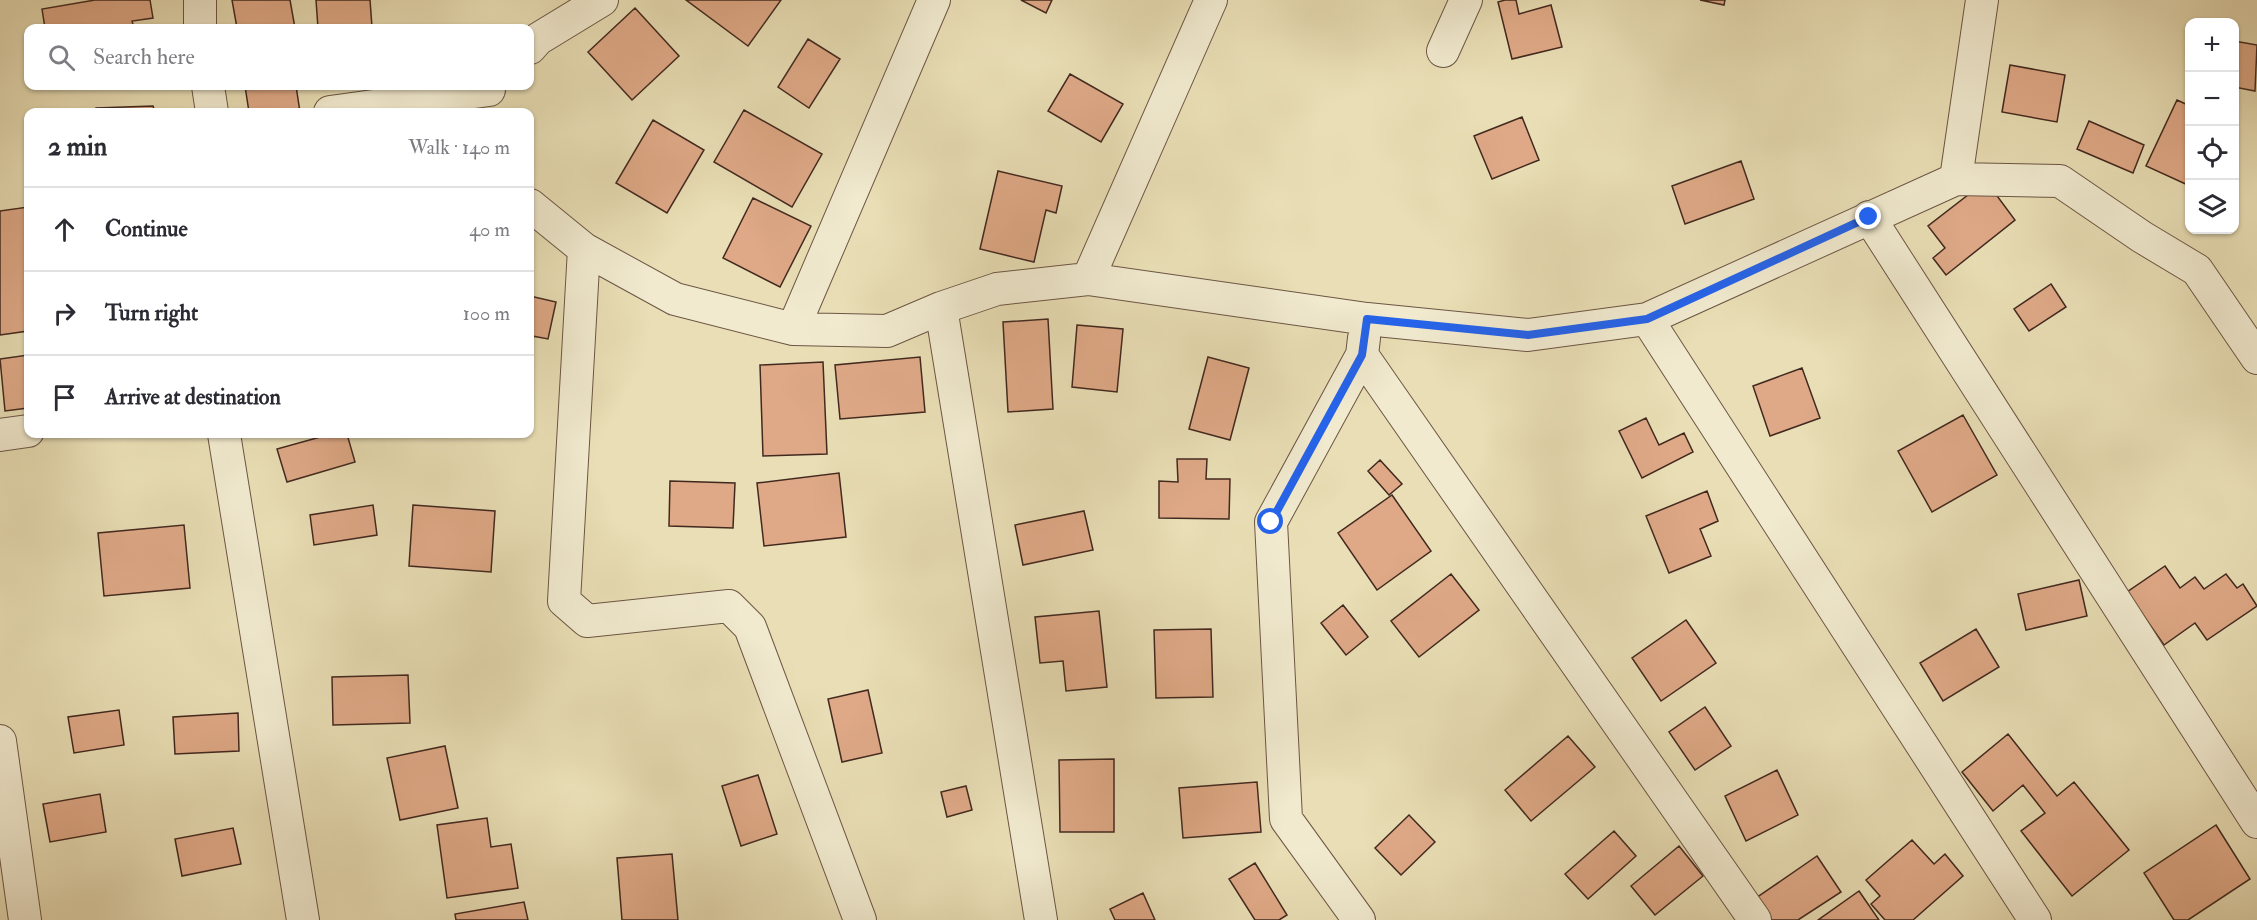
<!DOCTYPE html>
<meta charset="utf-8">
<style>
:root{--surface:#fff;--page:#f2f2f3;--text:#2b2b33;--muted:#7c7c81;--line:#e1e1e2}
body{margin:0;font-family:"IM FELL Double Pica",serif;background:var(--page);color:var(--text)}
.controls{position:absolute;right:18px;top:18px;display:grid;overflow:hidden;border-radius:12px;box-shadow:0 2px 4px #0004}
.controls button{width:54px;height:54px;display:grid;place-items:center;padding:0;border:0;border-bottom:2px solid var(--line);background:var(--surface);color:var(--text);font:30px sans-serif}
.stop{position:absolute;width:18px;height:18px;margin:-14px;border:4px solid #2563eb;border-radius:50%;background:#fff}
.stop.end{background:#2563eb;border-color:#fff;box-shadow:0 2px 6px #0008}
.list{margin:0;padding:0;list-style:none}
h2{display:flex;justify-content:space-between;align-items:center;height:78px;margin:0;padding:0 24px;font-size:26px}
h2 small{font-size:20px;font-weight:400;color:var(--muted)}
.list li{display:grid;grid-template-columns:39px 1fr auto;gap:18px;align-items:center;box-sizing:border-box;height:84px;padding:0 24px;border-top:2px solid var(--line)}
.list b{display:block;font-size:22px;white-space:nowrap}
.list em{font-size:20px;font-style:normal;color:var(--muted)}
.icon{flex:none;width:33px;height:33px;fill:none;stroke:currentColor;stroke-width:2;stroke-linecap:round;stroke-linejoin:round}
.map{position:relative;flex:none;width:2257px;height:920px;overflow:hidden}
.search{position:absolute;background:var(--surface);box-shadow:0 2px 4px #0004;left:24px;top:24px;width:510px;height:66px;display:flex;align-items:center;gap:15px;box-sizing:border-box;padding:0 21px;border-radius:12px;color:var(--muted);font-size:22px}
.panel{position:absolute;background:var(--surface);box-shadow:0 2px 4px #0004;left:24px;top:108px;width:510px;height:330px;border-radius:12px}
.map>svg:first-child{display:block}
</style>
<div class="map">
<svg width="2257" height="920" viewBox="0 0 2257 920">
<rect width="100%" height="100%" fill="#e9deb5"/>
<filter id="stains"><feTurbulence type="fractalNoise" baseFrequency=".00333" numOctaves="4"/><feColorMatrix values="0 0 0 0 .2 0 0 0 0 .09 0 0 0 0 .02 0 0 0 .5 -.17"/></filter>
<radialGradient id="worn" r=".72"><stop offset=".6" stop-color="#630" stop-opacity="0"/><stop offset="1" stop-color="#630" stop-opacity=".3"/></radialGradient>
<path fill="#dfa987" stroke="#42291f" stroke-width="1.5" d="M 95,0 L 150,0 L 153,18 L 132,21 L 134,28 L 45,28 L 42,9 Z
M 232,0 L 290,0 L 295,28 L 237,28 Z
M 316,0 L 370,0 L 372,27 L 318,28 Z
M 686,0 L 781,0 L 748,46 Z
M 1021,0 L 1052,0 L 1046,13 Z
M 1505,0 L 1516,0 L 1519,14 L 1551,5 L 1562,47 L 1512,59 L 1498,2 Z
M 1700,0 L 1725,0 L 1724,5 Z
M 635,8 L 679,56 L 632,100 L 588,52 Z
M 808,39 L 840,59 L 809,108 L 778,87 Z
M 2234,41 L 2257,45 L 2255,91 L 2234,87 Z
M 2010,65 L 2065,75 L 2057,122 L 2002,112 Z
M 1070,74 L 1123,104 L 1101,142 L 1048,111 Z
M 245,86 L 296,86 L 300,112 L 249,112 Z
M 2177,100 L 2190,106 L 2190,186 L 2146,166 Z
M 153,106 L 155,112 L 96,112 L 96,108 Z
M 744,110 L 822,154 L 792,207 L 714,162 Z
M 1522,117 L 1539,160 L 1492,179 L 1474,136 Z
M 653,120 L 704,150 L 667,213 L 616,183 Z
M 2089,121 L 2144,145 L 2133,173 L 2077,149 Z
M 1741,161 L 1754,199 L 1685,224 L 1672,186 Z
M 998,171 L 1062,186 L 1056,213 L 1046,210 L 1034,262 L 980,249 Z
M 1986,181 L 2015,220 L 1946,275 L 1933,258 L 1945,248 L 1928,226 Z
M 753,198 L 811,226 L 780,287 L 723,258 Z
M 28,207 L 28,331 L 0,335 L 0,211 Z
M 2051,284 L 2066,307 L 2029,331 L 2014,309 Z
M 530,296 L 556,302 L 548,339 L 532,336 L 530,347 Z
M 1048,319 L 1053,409 L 1008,412 L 1003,322 Z
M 1077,325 L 1123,329 L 1117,392 L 1072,387 Z
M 28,355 L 28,408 L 5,411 L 0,359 Z
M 920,357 L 925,412 L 840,419 L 835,365 Z
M 1208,357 L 1249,368 L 1230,440 L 1189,429 Z
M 823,362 L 827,454 L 763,456 L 760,365 Z
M 1802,368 L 1820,418 L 1770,436 L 1753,386 Z
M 1963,415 L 1997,475 L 1932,512 L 1898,451 Z
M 1646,418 L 1659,445 L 1684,433 L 1693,452 L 1642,478 L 1619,431 Z
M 331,434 L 347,434 L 355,462 L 287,482 L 277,449 Z
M 1177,459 L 1207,459 L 1206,479 L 1230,479 L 1229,519 L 1159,518 L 1159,481 L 1178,482 Z
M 1380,460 L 1402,484 L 1389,495 L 1368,471 Z
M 839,473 L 846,537 L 764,546 L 757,483 Z
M 670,481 L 735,483 L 733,528 L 669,526 Z
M 1707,491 L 1718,521 L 1700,529 L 1711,556 L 1669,573 L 1646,516 Z
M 1392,495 L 1431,551 L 1377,590 L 1338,533 Z
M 373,505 L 377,535 L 314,545 L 310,515 Z
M 413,505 L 495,511 L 491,572 L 409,566 Z
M 1084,511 L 1093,550 L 1023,565 L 1015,525 Z
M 184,525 L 190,588 L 104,596 L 98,533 Z
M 2165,566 L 2180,588 L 2195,577 L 2204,589 L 2226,574 L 2237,588 L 2243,584 L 2257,606 L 2207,640 L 2195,623 L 2164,645 L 2127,592 Z
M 1451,574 L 1479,610 L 1419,657 L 1391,621 Z
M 2079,580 L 2087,616 L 2026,630 L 2018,594 Z
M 1343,605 L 1368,637 L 1346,655 L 1321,623 Z
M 1099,611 L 1107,687 L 1066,691 L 1063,661 L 1040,663 L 1035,617 Z
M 1686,620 L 1716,663 L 1661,701 L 1632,658 Z
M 1211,629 L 1213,697 L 1156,698 L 1154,630 Z
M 1976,629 L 1999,667 L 1943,701 L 1920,663 Z
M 408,675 L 410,723 L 333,725 L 332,677 Z
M 868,690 L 882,753 L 842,762 L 828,699 Z
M 1705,707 L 1731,746 L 1695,770 L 1669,732 Z
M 119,710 L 124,745 L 74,753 L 68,717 Z
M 238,713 L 239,751 L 175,754 L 173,717 Z
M 2008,734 L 2057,796 L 2074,782 L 2129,850 L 2072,896 L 2021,831 L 2045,813 L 2023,785 L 1993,811 L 1962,772 Z
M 1568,736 L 1595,767 L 1531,821 L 1505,790 Z
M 445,746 L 458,808 L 400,820 L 387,758 Z
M 1114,759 L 1114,832 L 1060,832 L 1059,760 Z
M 1777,770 L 1798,815 L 1746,841 L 1725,796 Z
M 758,775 L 777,834 L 741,846 L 722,786 Z
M 1257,782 L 1261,832 L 1183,838 L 1179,788 Z
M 966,786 L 972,810 L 947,817 L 941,792 Z
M 100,794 L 106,832 L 50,842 L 43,804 Z
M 1409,815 L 1435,842 L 1401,875 L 1375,848 Z
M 487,818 L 491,847 L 511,844 L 518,888 L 447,898 L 437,825 Z
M 2216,825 L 2250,879 L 2188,920 L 2174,920 L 2144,873 Z
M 233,828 L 241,864 L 182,876 L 175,839 Z
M 1614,831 L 1636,856 L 1588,899 L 1565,874 Z
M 1912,840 L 1934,864 L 1945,854 L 1963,876 L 1913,920 L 1885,920 L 1871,904 L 1880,896 L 1866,880 Z
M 1679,846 L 1703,876 L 1655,915 L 1631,886 Z
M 672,854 L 678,920 L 622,920 L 617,858 Z
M 1817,856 L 1841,892 L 1798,920 L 1771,920 L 1756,898 Z
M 1255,863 L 1287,915 L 1279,920 L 1255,920 L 1229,879 Z
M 1859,891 L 1879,920 L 1818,920 Z
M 1143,893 L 1155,920 L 1115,920 L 1110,909 Z
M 524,902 L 528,920 L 456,920 L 455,914 Z"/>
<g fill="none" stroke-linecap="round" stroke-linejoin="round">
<defs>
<path id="minor" d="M 200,0 L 200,28
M 530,48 L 538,39 L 602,0
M 1443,51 L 1466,0
M 208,86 L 212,112
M 330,112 L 489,90
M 1956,179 L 1982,0
M 530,205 L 584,249 L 675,299 L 793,329 L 887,331 L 941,308 L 997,289 L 1088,279 L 1367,319 L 1528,335 L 1647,319 L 1956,179 L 2060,181 L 2142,237 L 2197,270 L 2257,358
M 1869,217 L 2257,822
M 584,249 L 564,601 L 587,621 L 729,606 L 750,627 L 860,920
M 1088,279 L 1211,0
M 941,308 L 1041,920
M 1647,319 L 2035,920
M 793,329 L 934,0
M 1362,355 L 1755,920
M 224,434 L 303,920
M 0,435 L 28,431
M 0,741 L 25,920
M 1359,920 L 1286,819 L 1271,522 L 1362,355 L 1364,338"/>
</defs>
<use href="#minor" stroke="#6c5644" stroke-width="34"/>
<use href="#minor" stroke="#f1eacf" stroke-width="32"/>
</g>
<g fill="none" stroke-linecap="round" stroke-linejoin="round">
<path stroke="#2563eb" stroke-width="8" d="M 1271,522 L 1362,355 L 1367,319 L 1528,335 L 1647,319 L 1869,217"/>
</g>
<rect width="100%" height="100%" filter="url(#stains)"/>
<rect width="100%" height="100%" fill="url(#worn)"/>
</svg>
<div class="controls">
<button>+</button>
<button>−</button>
<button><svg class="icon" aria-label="locate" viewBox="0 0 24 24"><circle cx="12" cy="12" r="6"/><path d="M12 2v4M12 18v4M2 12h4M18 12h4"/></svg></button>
<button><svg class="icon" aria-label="layers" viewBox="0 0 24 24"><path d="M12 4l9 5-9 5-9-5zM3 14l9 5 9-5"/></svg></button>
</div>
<div class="stop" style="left:1271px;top:522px"></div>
<div class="stop end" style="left:1869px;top:217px"></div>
<div class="search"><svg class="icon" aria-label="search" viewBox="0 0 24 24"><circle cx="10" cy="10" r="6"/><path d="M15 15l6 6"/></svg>Search here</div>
<section class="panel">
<h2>2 min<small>Walk · 140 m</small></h2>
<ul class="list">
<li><svg class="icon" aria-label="ahead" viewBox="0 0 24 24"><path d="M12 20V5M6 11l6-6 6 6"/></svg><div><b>Continue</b></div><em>40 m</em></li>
<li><svg class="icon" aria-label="right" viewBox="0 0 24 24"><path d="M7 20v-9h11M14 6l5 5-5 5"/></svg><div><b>Turn right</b></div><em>100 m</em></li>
<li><svg class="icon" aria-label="arrive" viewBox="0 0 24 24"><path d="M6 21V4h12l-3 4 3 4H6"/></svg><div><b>Arrive at destination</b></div></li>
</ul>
</section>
</div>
